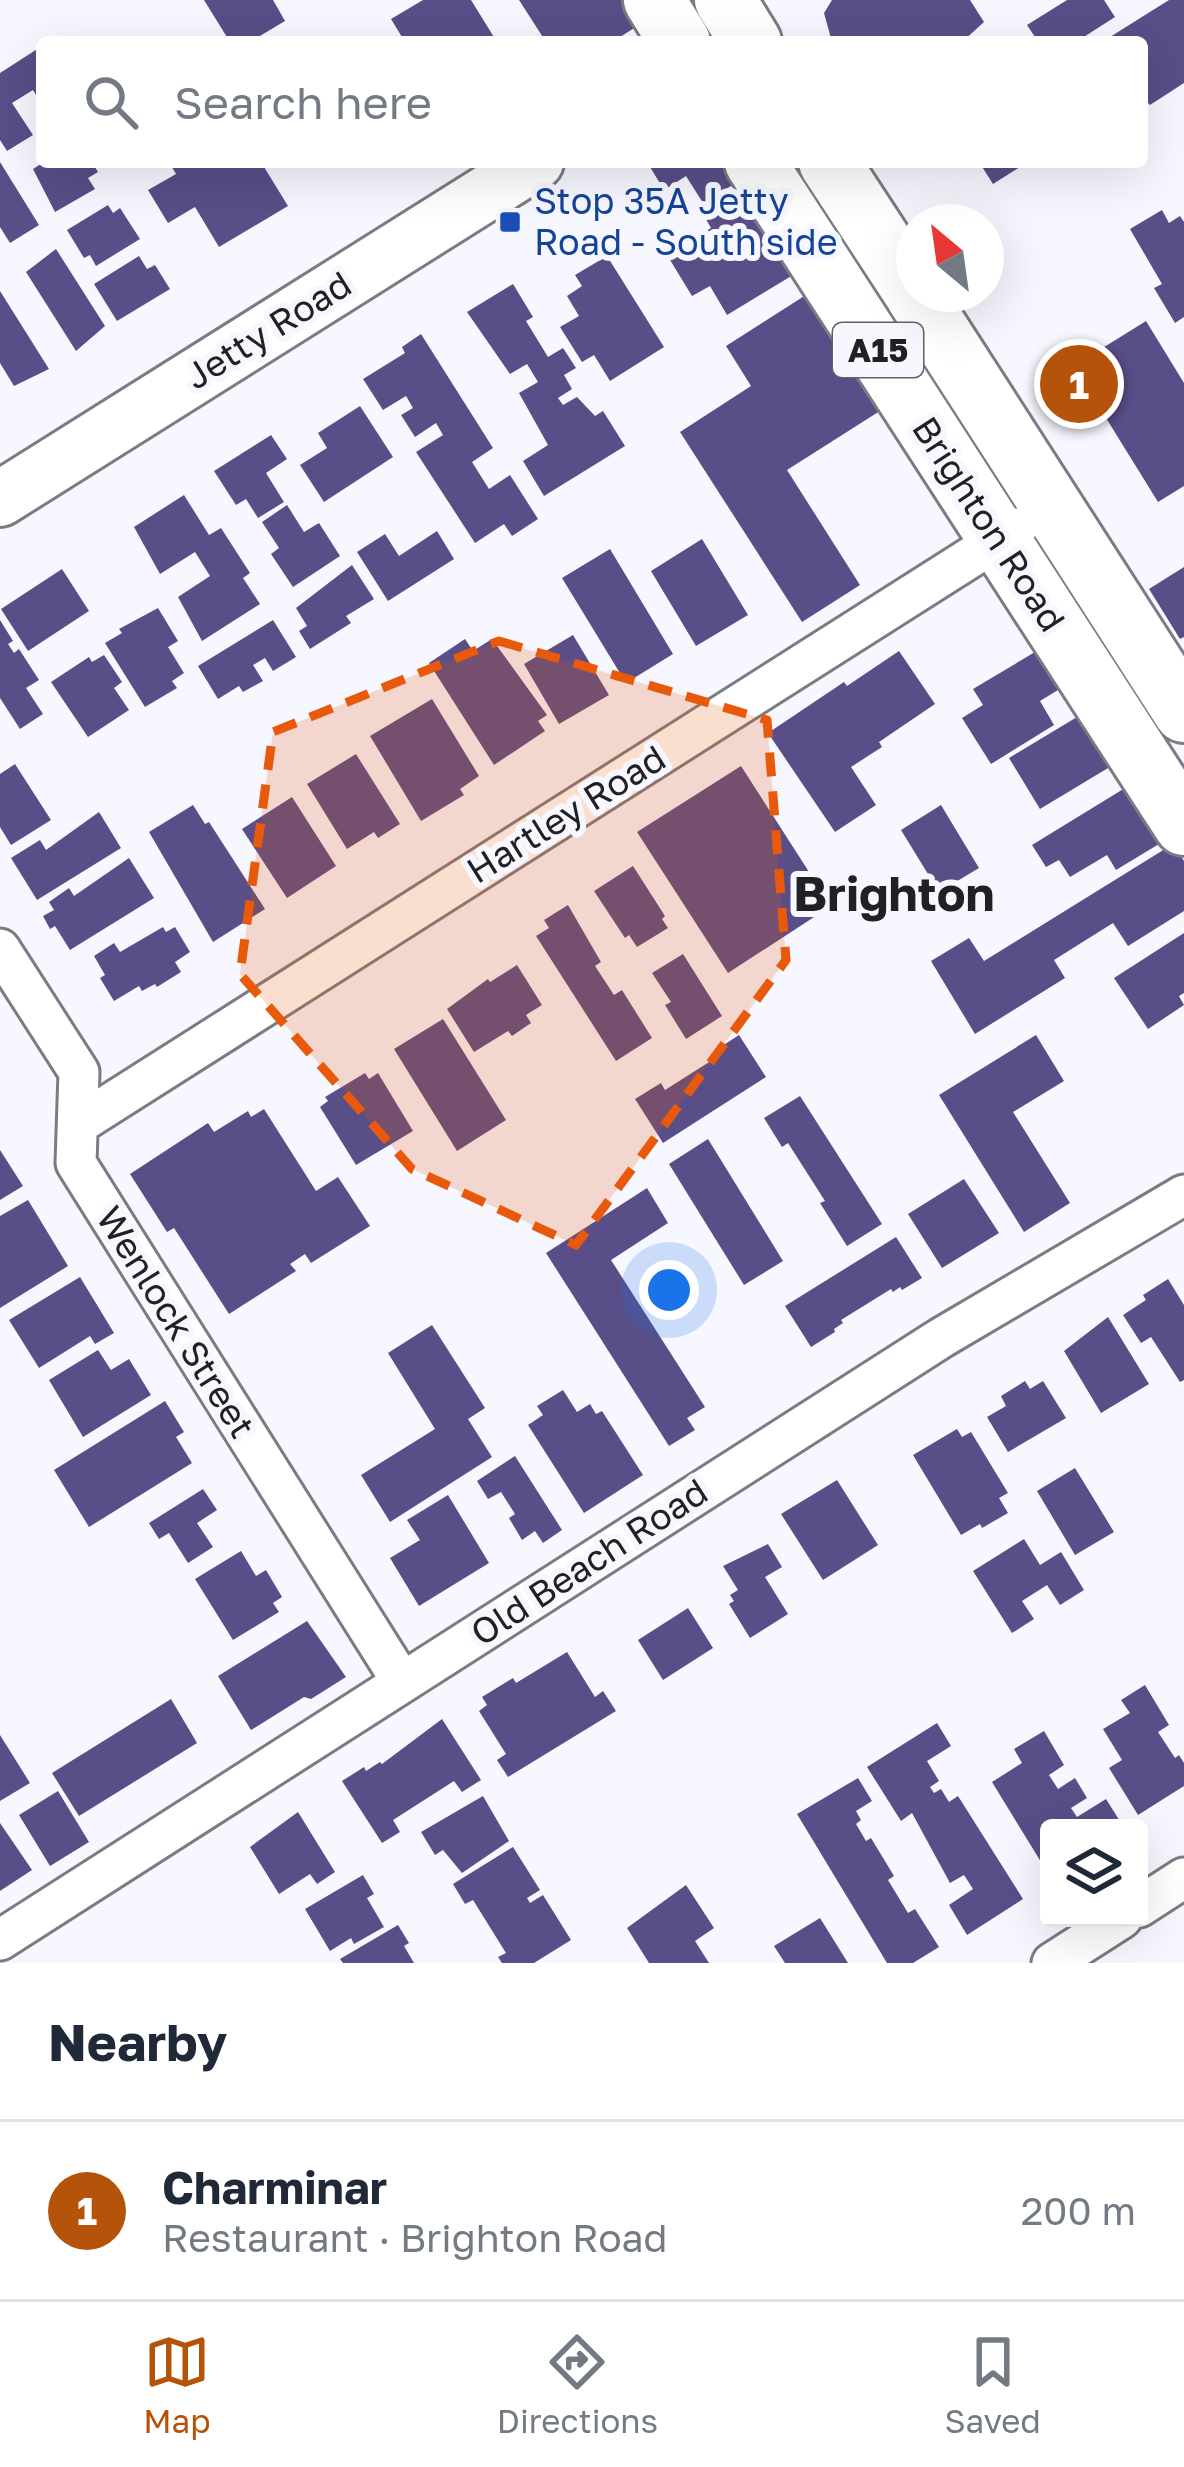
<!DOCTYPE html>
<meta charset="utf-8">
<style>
:root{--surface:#fff;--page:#f6f6f7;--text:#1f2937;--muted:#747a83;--line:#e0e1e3;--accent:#b45309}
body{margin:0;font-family:"Golos Text",sans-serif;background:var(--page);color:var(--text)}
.controls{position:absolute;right:36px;bottom:36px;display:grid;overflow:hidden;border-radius:12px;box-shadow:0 12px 48px #0002}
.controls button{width:108px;height:108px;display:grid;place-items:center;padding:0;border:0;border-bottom:3px solid var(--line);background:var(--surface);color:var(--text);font:60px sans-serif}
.compass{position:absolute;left:896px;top:204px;width:108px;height:108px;border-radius:50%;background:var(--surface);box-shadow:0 12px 48px #0002;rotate:331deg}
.you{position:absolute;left:669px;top:1290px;width:42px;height:42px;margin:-30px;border:9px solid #fff;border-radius:50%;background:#1a73e8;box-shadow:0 0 0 18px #1a73e833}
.badge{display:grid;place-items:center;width:78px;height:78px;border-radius:50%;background:var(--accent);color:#fff;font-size:39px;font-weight:700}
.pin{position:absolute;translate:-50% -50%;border:6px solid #fff;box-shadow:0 3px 12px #0006}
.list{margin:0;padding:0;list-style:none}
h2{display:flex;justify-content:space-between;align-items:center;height:156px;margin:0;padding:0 48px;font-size:51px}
h2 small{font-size:39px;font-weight:400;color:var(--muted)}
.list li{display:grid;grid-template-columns:78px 1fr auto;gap:36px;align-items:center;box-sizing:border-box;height:180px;padding:0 48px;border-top:3px solid var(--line)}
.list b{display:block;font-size:45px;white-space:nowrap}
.list p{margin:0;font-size:39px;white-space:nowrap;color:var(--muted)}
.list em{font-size:39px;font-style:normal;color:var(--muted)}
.icon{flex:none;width:66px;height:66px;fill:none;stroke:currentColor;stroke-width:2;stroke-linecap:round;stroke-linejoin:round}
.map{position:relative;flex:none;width:1184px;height:1963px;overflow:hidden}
.search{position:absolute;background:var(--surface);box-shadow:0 12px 48px #0002;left:36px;right:36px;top:36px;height:132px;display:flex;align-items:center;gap:30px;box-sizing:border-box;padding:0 42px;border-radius:12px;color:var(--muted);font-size:45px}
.sheet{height:336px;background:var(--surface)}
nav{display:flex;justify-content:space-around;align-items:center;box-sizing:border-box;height:168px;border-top:3px solid var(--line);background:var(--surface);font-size:33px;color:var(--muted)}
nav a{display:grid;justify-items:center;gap:6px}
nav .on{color:var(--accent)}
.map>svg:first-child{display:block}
</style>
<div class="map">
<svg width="1184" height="1963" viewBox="0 0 1184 1963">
<rect width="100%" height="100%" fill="#f7f7ff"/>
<path fill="#594e88" d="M 204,0 L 273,0 L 285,21 L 250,42 L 230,42 Z
M 423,0 L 471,0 L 497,42 L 405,42 L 391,19 Z
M 519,0 L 624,0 L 639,25 L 612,42 L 546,42 Z
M 832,0 L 970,0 L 984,22 L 962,42 L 949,39 L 945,42 L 832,42 L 824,13 Z
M 1067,0 L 1104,0 L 1115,17 L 1076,42 L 1028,42 L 1035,37 L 1027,25 Z
M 1169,0 L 1184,0 L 1184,83 L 1150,105 L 1142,96 L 1142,42 L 1102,42 Z
M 42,46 L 42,105 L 33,90 L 12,103 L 33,135 L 7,151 L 0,140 L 0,73 Z
M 0,162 L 39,225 L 10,243 L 0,227 Z
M 44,162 L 92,162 L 98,172 L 88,178 L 95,189 L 55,212 L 33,169 Z
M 169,162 L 261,162 L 288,206 L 219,247 L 195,207 L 168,223 L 148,190 L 176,174 Z
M 647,162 L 723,162 L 736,183 L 703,203 L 686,176 L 664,190 Z
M 979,162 L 1028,162 L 993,184 Z
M 742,191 L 793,275 L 727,315 L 710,286 L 692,296 L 667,255 L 711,228 L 703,214 Z
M 108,205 L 113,213 L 120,208 L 140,239 L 96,266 L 90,255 L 84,258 L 67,230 Z
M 1162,210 L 1169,223 L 1180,216 L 1184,222 L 1184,317 L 1175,323 L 1154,288 L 1162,284 L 1130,229 Z
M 56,249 L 105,326 L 76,351 L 26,272 Z
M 139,256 L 147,269 L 155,265 L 170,289 L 117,321 L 94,284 Z
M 607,256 L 664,347 L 610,381 L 594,355 L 582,362 L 560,327 L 579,316 L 567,296 L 582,286 L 575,275 Z
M 513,284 L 533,317 L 526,321 L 548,357 L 563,348 L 576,368 L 564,375 L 572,389 L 558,398 L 563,405 L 577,397 L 595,416 L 603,411 L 625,446 L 544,496 L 523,461 L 548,445 L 519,393 L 538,382 L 527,364 L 510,374 L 467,312 Z
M 0,291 L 49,369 L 14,386 L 0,363 Z
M 809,293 L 883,409 L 787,470 L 860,585 L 802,622 L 680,432 L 751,386 L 726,346 Z
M 1146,321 L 1184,383 L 1184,486 L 1158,502 L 1098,405 L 1080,415 L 1056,377 Z
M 421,334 L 493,448 L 472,462 L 489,489 L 510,475 L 538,519 L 512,536 L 504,524 L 475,543 L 416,452 L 443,435 L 436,423 L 415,437 L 401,415 L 413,408 L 406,396 L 383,410 L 363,379 L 405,353 L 402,347 Z
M 360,406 L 393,457 L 324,502 L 300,465 L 327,448 L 318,433 Z
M 271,435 L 287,459 L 266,473 L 284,502 L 258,518 L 246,499 L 236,505 L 214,471 Z
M 184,495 L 209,535 L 221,528 L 250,573 L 243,578 L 260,604 L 202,641 L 178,597 L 210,576 L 195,552 L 160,574 L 134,527 Z
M 287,505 L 304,532 L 319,523 L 340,556 L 293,587 L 271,554 L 279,548 L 262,522 Z
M 437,531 L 454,559 L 388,601 L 357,552 L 385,534 L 399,556 Z
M 702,539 L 748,615 L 696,646 L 651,571 Z
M 610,549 L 673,654 L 626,683 L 562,578 Z
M 352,565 L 374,599 L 346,616 L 351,623 L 310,649 L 299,631 L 307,626 L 296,608 Z
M 1184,567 L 1184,637 L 1180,639 L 1149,589 Z
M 62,569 L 89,611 L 28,651 L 1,609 Z
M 158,608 L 178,641 L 168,647 L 184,673 L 172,681 L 177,688 L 145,707 L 105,643 L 122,633 L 119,629 Z
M 0,620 L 13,641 L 8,644 L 14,653 L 19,649 L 39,680 L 26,688 L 43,714 L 20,729 L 0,698 Z
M 273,620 L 296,657 L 273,671 L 265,658 L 253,665 L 263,681 L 243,692 L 239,686 L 218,699 L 198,666 Z
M 573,635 L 609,695 L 559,724 L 524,664 Z
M 465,639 L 473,651 L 492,639 L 547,715 L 538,721 L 545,731 L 494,765 L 429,663 Z
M 899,651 L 935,704 L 879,742 L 882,747 L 851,767 L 876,805 L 835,832 L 768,733 L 844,682 L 847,686 Z
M 1035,652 L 1058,690 L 1040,701 L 1054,725 L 991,764 L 962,718 L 983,705 L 973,689 Z
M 104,655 L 122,682 L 114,688 L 129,710 L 88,737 L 51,682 L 89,657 L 92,662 Z
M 432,699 L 479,776 L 460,789 L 464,795 L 421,821 L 370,736 Z
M 1082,714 L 1113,765 L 1040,809 L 1009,758 Z
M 356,754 L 400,824 L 378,838 L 374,832 L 347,849 L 307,784 Z
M 15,764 L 51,820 L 11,845 L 0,827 L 0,774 Z
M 741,766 L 831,906 L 728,973 L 637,832 Z
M 1125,788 L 1159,844 L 1116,870 L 1107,855 L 1070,877 L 1059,860 L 1046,867 L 1032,845 Z
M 292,797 L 336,866 L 287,898 L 242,829 Z
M 193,805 L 205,824 L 209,822 L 265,909 L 213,942 L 149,832 Z
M 941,805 L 979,868 L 939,892 L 901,830 Z
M 99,812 L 121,848 L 37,900 L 11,858 L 40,840 L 46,850 Z
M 1173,844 L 1184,861 L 1184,911 L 1128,946 L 1113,923 L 1054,960 L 1065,978 L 975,1034 L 931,961 L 969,938 L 984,961 Z
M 129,858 L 154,898 L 70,950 L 55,926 L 50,929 L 43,916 L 54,910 L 49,902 L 69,888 L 74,896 Z
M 633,866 L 665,916 L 662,919 L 668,928 L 637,947 L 629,935 L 625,938 L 594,891 Z
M 568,905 L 601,962 L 595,966 L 614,995 L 622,990 L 652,1038 L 616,1061 L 536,936 L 549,928 L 544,920 Z
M 163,927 L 166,932 L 175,927 L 190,952 L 175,962 L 181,972 L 157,987 L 155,984 L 142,991 L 139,986 L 114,1001 L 100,978 L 105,975 L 94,956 L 114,943 L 120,952 Z
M 1184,933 L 1184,993 L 1179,996 L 1184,1005 L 1148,1029 L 1114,978 Z
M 683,954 L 722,1016 L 686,1039 L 665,1005 L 671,1002 L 652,973 Z
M 517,965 L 542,1005 L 526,1015 L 531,1023 L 512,1036 L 508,1031 L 474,1052 L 447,1009 L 488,979 L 490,982 Z
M 443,1019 L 506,1120 L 457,1151 L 394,1049 Z
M 739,1035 L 766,1077 L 663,1143 L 635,1099 L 661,1083 L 665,1090 L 717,1057 L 713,1052 Z
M 1036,1035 L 1064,1081 L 1013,1112 L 1070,1203 L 1024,1232 L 939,1095 Z
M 365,1073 L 369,1079 L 378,1073 L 413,1131 L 356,1165 L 320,1107 L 328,1101 L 325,1097 Z
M 800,1096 L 882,1224 L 847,1246 L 820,1203 L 825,1201 L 788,1143 L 782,1147 L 764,1118 Z
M 264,1109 L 316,1191 L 338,1177 L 370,1226 L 311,1263 L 305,1254 L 290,1264 L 296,1271 L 229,1314 L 174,1228 L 167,1232 L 130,1174 L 208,1123 L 214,1132 L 248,1111 L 251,1117 Z
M 708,1139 L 783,1261 L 744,1285 L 669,1164 Z
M 0,1150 L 23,1186 L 0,1200 Z
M 964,1179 L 999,1233 L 942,1268 L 908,1214 Z
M 647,1188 L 668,1223 L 611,1260 L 705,1407 L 687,1418 L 695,1430 L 669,1446 L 546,1253 Z
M 28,1200 L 68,1266 L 0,1308 L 0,1216 Z
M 896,1237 L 922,1278 L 902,1290 L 900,1287 L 893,1292 L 891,1289 L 841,1320 L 843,1323 L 834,1329 L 835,1332 L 811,1347 L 785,1306 Z
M 80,1277 L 114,1333 L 95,1344 L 90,1336 L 39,1368 L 9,1320 Z
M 1168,1279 L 1184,1305 L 1184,1380 L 1180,1382 L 1151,1337 L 1141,1343 L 1123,1315 L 1146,1300 L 1143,1295 Z
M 1108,1317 L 1149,1384 L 1101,1413 L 1064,1351 Z
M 432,1325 L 485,1408 L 468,1419 L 492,1457 L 390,1522 L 361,1475 L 435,1429 L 388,1353 Z
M 98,1350 L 111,1370 L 129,1359 L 151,1395 L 83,1437 L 49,1380 Z
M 1025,1381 L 1030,1389 L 1043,1381 L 1066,1418 L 1008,1452 L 987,1417 L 1006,1406 L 1001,1396 Z
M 563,1390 L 577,1412 L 590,1404 L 596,1414 L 602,1411 L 643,1475 L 584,1513 L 528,1425 L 543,1415 L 537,1406 Z
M 165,1401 L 184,1432 L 176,1437 L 192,1463 L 89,1527 L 54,1470 Z
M 957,1429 L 962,1437 L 971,1432 L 1008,1493 L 999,1498 L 1008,1513 L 982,1528 L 980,1524 L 961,1535 L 913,1455 Z
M 515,1456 L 562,1530 L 543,1543 L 535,1531 L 522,1540 L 509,1518 L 515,1514 L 501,1492 L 488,1499 L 477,1481 Z
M 1075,1468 L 1114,1532 L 1075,1555 L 1037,1491 Z
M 837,1480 L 878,1545 L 823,1580 L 781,1514 Z
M 203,1489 L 217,1510 L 197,1523 L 213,1547 L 188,1563 L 169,1533 L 159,1539 L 149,1523 Z
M 448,1495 L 489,1563 L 419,1606 L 390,1558 L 420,1540 L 407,1520 Z
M 1024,1539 L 1040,1565 L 1061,1552 L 1084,1590 L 1060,1605 L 1047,1585 L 1022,1601 L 1034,1619 L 1012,1633 L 973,1571 Z
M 768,1544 L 782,1567 L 765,1577 L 788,1614 L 750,1638 L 729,1604 L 734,1601 L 730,1595 L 738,1590 L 723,1566 Z
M 241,1551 L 256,1576 L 266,1570 L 282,1597 L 273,1603 L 279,1612 L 233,1640 L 195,1579 Z
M 688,1608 L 713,1648 L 663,1680 L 638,1640 Z
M 307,1621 L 346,1677 L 311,1699 L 304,1697 L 251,1730 L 218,1676 Z
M 567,1652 L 595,1697 L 603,1691 L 616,1711 L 508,1777 L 497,1760 L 506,1754 L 479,1711 L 487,1705 L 482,1697 L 513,1678 L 516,1683 Z
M 1145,1685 L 1169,1725 L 1158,1732 L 1175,1758 L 1179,1755 L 1184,1763 L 1184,1786 L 1138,1815 L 1109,1768 L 1122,1760 L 1103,1729 L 1130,1713 L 1121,1700 Z
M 171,1699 L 197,1743 L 79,1816 L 52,1773 Z
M 442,1719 L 481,1780 L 462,1792 L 454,1781 L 393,1820 L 400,1832 L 382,1843 L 342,1781 L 364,1767 L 366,1771 L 380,1762 L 382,1764 Z
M 937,1723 L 951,1746 L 927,1761 L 939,1781 L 930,1787 L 934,1793 L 941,1789 L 949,1802 L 958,1796 L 1023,1899 L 967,1935 L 949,1905 L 973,1889 L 964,1875 L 950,1883 L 912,1813 L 901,1821 L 867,1767 Z
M 1044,1731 L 1064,1765 L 1049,1775 L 1058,1789 L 1075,1778 L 1087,1798 L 1071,1808 L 1077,1817 L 1106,1799 L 1123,1826 L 1049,1828 L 1049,1875 L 992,1782 L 1022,1763 L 1014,1749 Z
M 0,1735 L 30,1783 L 0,1801 Z
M 858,1778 L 872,1801 L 856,1811 L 861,1820 L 856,1824 L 866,1841 L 871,1838 L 894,1876 L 888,1880 L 908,1913 L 915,1909 L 939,1947 L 913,1963 L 887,1963 L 797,1814 Z
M 58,1791 L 89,1842 L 50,1866 L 19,1815 Z
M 483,1796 L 509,1841 L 462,1873 L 443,1850 L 435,1855 L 421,1832 Z
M 298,1812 L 335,1872 L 317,1884 L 310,1874 L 279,1894 L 250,1847 Z
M 0,1823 L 32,1870 L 0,1891 Z
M 513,1847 L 540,1890 L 527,1898 L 530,1903 L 543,1895 L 571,1940 L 534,1963 L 502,1963 L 498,1957 L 506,1953 L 473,1900 L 465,1904 L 453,1884 Z
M 363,1875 L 374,1894 L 367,1898 L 384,1927 L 354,1944 L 351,1938 L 330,1951 L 305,1909 Z
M 686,1885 L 714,1928 L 695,1941 L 709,1963 L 649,1963 L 627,1928 Z
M 820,1918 L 848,1963 L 785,1963 L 774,1946 Z
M 398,1925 L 409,1943 L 404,1946 L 414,1963 L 343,1963 L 340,1959 Z"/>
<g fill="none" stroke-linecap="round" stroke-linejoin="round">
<defs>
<path id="street" d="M 0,949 L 79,1072 L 76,1163 L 402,1682
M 80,1123 L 1017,528
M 1139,1907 L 1184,1878
M 0,1940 L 941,1338 L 1184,1195
M 1052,1963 L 1122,1918"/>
<path id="secondary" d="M 0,499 L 536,162"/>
<path id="primary" d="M 654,0 L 680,42
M 725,0 L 751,42
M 755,162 L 1184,825
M 829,162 L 914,292
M 915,294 L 1184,712"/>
</defs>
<use href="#street" stroke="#7b7b84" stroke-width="45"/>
<use href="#secondary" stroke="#7b7b84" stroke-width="60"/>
<use href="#primary" stroke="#7b7b84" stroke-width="66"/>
<use href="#street" stroke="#fff" stroke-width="39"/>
<use href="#secondary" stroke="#fff" stroke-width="54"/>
<use href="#primary" stroke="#fff" stroke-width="60"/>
</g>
<path fill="#e8590c" fill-opacity="0.2" stroke="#e8590c" stroke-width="9" stroke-dasharray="24 15" stroke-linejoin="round" d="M 499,641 L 767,720 L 786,960 L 576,1245 L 412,1169 L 240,974 L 273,732 Z"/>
<rect fill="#1a4fb4" stroke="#f7f7ff" stroke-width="4.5" x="498" y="210" width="24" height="24" rx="6"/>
<g text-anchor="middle" stroke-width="12" stroke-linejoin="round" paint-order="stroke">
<rect fill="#f7f7ff" stroke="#616166" stroke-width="3" x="833" y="323" width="90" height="54" rx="9"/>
<g font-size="33" font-weight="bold" fill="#212125">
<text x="878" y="362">A15</text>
</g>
<g font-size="36" fill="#164399" stroke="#f7f7ff" text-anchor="start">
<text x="534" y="214">Stop 35A Jetty<tspan x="534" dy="41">Road - South side</tspan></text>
</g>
<g font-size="36" fill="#212125" stroke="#f7f7ff">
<text transform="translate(268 330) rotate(-32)" y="13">Jetty Road</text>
<text transform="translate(989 524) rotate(57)" y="13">Brighton Road</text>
<text transform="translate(566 814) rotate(-32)" y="13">Hartley Road</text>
<text transform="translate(176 1322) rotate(58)" y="13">Wenlock Street</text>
<text transform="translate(589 1562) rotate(-33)" y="13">Old Beach Road</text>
</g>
<g font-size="48" font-weight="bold" fill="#212125" stroke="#f7f7ff">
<text x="894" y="911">Brighton</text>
</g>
</g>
</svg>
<div class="controls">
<button><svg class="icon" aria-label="layers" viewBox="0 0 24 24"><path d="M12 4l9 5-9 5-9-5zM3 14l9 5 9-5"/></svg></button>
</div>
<svg class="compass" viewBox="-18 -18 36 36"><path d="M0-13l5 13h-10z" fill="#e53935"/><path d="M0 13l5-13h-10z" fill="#747a83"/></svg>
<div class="you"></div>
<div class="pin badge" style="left:1079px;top:384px">1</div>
<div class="search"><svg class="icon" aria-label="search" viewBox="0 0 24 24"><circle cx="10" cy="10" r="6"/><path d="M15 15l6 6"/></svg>Search here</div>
</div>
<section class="sheet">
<h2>Nearby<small></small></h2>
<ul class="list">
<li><span class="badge">1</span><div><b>Charminar</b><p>Restaurant · Brighton Road</p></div><em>200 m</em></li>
</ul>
</section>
<nav>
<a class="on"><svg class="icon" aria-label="map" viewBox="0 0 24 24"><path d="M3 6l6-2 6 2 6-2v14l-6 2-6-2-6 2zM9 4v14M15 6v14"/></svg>Map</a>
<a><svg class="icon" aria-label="directions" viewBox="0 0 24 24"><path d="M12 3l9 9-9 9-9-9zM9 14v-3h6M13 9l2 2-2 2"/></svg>Directions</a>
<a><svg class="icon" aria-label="saved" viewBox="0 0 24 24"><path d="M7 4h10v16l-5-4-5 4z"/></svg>Saved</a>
</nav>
